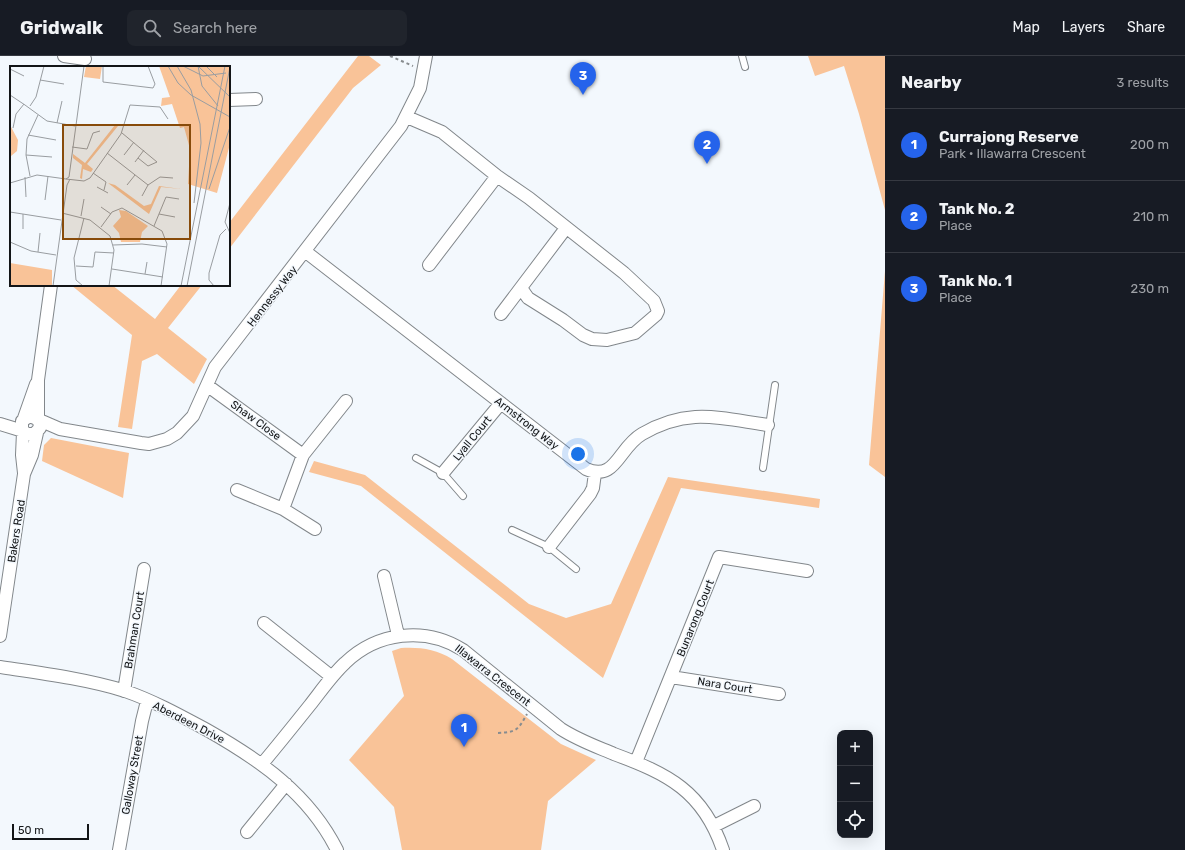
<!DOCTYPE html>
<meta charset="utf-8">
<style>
:root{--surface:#171b24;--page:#20242c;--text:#f1f3f6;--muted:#9ea1a6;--line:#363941;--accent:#2563eb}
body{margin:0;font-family:Rubik,sans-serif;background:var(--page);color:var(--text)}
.controls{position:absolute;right:12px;bottom:12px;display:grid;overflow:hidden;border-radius:8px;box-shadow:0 4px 16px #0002}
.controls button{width:36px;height:36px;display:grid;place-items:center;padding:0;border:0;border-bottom:1px solid var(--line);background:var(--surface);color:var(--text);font:20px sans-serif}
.scale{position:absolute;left:12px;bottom:10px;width:77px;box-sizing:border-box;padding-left:4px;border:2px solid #131517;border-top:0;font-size:11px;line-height:14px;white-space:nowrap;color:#131517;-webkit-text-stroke:3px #f3f8fd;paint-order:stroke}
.you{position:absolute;left:578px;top:398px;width:14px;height:14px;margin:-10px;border:3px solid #fff;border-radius:50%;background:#1a73e8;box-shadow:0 0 0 6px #1a73e833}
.badge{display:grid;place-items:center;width:26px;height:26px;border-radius:50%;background:var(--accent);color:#fff;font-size:13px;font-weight:700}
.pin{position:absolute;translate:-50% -33px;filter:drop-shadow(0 1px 2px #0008)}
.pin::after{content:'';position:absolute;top:21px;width:14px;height:12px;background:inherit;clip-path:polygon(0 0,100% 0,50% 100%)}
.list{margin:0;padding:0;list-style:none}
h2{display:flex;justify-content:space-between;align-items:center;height:52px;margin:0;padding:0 16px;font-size:17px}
h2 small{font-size:13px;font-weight:400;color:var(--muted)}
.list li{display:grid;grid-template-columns:26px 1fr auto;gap:12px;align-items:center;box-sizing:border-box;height:72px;padding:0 16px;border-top:1px solid var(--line)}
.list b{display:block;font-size:15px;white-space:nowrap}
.list p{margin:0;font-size:13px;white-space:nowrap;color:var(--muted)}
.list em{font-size:13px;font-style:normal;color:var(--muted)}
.icon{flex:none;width:22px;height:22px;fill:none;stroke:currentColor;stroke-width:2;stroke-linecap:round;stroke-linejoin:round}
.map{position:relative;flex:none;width:885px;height:794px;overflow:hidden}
header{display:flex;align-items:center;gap:24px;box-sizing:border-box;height:56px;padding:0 20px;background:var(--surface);border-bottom:1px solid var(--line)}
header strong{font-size:19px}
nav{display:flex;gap:22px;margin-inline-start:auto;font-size:14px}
.search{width:280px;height:36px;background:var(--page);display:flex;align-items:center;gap:10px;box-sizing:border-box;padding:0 14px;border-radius:8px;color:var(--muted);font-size:15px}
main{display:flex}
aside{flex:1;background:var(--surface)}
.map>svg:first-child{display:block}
</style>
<header>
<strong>Gridwalk</strong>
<div class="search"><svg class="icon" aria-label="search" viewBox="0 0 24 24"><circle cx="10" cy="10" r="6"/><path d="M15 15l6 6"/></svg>Search here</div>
<nav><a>Map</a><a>Layers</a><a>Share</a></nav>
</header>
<main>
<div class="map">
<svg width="885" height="794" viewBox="0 0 885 794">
<rect width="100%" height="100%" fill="#f3f8fd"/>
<path fill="#f9c398" d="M 358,0 L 369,0 L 381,9 L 353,32 L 229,193 L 229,167 Z
M 808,0 L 885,0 L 885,154 L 859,58 L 844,10 L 815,20 Z
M 885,215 L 885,421 L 869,409 Z
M 71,229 L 112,229 L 155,263 L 181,229 L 202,229 L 168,272 L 207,303 L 194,328 L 157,298 L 142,305 L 132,373 L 118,371 L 132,279 Z
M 51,382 L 129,397 L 123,442 L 42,405 L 44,389 Z
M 314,405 L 365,419 L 529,548 L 566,562 L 611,548 L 668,421 L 820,443 L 819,452 L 681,432 L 603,622 L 361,430 L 309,416 Z
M 401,592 C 420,591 436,593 452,603 L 561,688 L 596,704 L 548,745 L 541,794 L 402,794 L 394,751 L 349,704 L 404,640 L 392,595 Z"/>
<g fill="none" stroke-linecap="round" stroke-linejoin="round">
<defs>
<path id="service" d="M 742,0 L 745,11
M 416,402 L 443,417 L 463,440
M 763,412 L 775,329
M 512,474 L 549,491 L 576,513"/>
<path id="minor" d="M 64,0 L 85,3
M 229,44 L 256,43
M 407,61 L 442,76 L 497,120 L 529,142 L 624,217 L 654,245 L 658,255 L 656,259 L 635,277 L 607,284 L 592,283 L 583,279 L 563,264 L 528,242 L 521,232
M 306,196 L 586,413 C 616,426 618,392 642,378 C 688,351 719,362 768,369
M 429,209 L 497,120
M 501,258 L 566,172
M 208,330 L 303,399 L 283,453
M 24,362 L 36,328
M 38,364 L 38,324 L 51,229
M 39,365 L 40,372 L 34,378 L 26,378 L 22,373 L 22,365 L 30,360 L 60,373 L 141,387 L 149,388 L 167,383 L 177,377 L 193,360 L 215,311 L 401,70 L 420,32 L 426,0
M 0,368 L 23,375
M 23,376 L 22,399 L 24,417
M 303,399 L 346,345
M 443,417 L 501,347
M 237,434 L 283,453 L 315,473
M 549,491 L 590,438 L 593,432 L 595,417
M 384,520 L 398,579
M 264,567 L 332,621
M 0,580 L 24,418 L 32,399 L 37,377
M 0,611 C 40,617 87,623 125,635 C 154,645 181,660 207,674 C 260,704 309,738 337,794
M 671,621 L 779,638
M 124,635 L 144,513
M 636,706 L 719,501 L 807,515
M 262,708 C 278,689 294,669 310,649 C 321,635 332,619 345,607 C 377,576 425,570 463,594 L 561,673 C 578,684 595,690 614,698 C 668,718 703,735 723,794
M 714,770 L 754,750
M 247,776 L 286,728
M 119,794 L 142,665 L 147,645"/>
</defs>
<use href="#service" stroke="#82878b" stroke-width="8"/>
<use href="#minor" stroke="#82878b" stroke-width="14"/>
<path stroke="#888c8f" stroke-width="2" stroke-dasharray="3 3" stroke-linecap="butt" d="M 390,0 L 413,10
M 498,677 C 517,676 518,674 527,658"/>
<use href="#service" stroke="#fff" stroke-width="6"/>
<use href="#minor" stroke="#fff" stroke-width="12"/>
</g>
<g text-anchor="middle" stroke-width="3" stroke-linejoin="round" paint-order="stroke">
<g font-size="11" fill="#131517" stroke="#f3f8fd">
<text transform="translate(272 240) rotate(-52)" y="4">Hennessy Way</text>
<text transform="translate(256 364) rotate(36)" y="4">Shaw Close</text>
<text transform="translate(527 367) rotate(38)" y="4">Armstrong Way</text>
<text transform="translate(472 382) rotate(-51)" y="4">Lyall Court</text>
<text transform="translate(16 475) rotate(-81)" y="4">Bakers Road</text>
<text transform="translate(695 562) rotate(-68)" y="4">Bunarong Court</text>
<text transform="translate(134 574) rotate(-81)" y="4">Brahman Court</text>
<text transform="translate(493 619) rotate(38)" y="4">Illawarra Crescent</text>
<text transform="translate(725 629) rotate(9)" y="4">Nara Court</text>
<text transform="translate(189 666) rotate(27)" y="4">Aberdeen Drive</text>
<text transform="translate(132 719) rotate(-80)" y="4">Galloway Street</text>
</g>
</g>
<g transform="translate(10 10)">
<rect width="220" height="220" fill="#f3f8fd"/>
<path d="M 76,0 L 92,0 L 90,13 L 74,11 ZM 149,0 L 220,0 L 220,78 L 207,127 L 178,118 L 180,83 L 174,61 L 170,62 L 162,38 L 151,40 L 152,32 L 160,31 ZM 0,59 L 8,74 L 7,85 L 1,90 ZM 105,59 L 108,60 L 77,98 L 83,103 L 81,106 L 73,103 L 72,113 L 70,112 L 72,99 L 63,92 L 63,88 L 75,97 ZM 98,117 L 105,119 L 134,140 L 141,138 L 149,120 L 171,123 L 151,121 L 139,148 ZM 109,144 L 116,145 L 138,160 L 132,166 L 130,176 L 111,176 L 109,167 L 103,160 L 111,151 ZM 0,197 L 42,204 L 42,220 L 0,220 Z" fill="#f9c398"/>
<path fill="none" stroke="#999da1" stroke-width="1" d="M 93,0 L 93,16 L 143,22 L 145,18 L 138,0M 113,0 L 129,0M 158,0 L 168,17 L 181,29 L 220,51M 167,0 L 181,24 L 190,58 L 191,77 L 184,137M 173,0 L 193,10 L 216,7M 188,0 L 192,20 L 208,40M 188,0 L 220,31M 196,0 L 207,11M 0,3 L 14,10M 30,14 L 54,18M 0,29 L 15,39M 15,39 L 37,55 L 65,60M 20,40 L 26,31 L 34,0M 47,57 L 52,35M 3,62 L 6,48 L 14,38M 112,67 L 147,96 L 138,100 L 128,92M 18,69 L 46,74M 62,81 L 77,83 L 83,67 L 90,65M 97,87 L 138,119 L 150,111 L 163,112M 16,89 L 42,91M 114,89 L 124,76M 125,96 L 134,84M 83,107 L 96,116 L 94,124M 20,110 L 16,89 L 17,73 L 28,49M 15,111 L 16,131M 59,111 L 56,113 L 74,115 L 80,112 L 111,68 L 120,39 L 150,41 L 158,53M 59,111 L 74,0M 0,117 L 27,109 L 56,113M 117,119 L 125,109M 87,121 L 98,127M 199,123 L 220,61M 132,130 L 138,119M 35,134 L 38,110M 220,137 L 215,156 L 220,167M 91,141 L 101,148M 0,146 L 51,154M 52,147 L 80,154 L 100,170 L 104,184 L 99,220M 13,148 L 13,163M 149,148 L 165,151M 71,150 L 74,133M 144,160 L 156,131 L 169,133M 91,161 L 102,146 L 112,142 L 152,165 L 157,178 L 151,220M 0,176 L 21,185 L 46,189M 103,179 L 132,178 L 157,181M 28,186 L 30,167M 66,200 L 83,201 L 85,186 L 104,187M 102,203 L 153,211M 135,208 L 137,196M 43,220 L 57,119 L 60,113M 73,220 L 66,214 L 64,192 L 74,152M 171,220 L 215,0M 177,220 L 220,1M 204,220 L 199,214 L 199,207 L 210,169 L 216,163"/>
<path fill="#884b0a" fill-opacity="0.15" stroke="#884b0a" stroke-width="2" d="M 53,59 L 180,59 L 180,173 L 53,173 Z"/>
<rect width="220" height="220" fill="none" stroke="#131517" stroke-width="2"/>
</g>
</svg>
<div class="controls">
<button>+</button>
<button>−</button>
<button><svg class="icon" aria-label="locate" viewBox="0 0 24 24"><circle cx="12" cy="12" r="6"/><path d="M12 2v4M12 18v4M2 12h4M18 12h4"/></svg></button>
</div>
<div class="scale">50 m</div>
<div class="you"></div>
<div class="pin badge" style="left:464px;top:691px">1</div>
<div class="pin badge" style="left:707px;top:108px">2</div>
<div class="pin badge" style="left:583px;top:39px">3</div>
</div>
<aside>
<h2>Nearby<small>3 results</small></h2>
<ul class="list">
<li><span class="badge">1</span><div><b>Currajong Reserve</b><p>Park · Illawarra Crescent</p></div><em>200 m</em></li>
<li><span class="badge">2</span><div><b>Tank No. 2</b><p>Place</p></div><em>210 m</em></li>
<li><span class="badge">3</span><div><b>Tank No. 1</b><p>Place</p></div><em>230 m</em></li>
</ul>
</aside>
</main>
